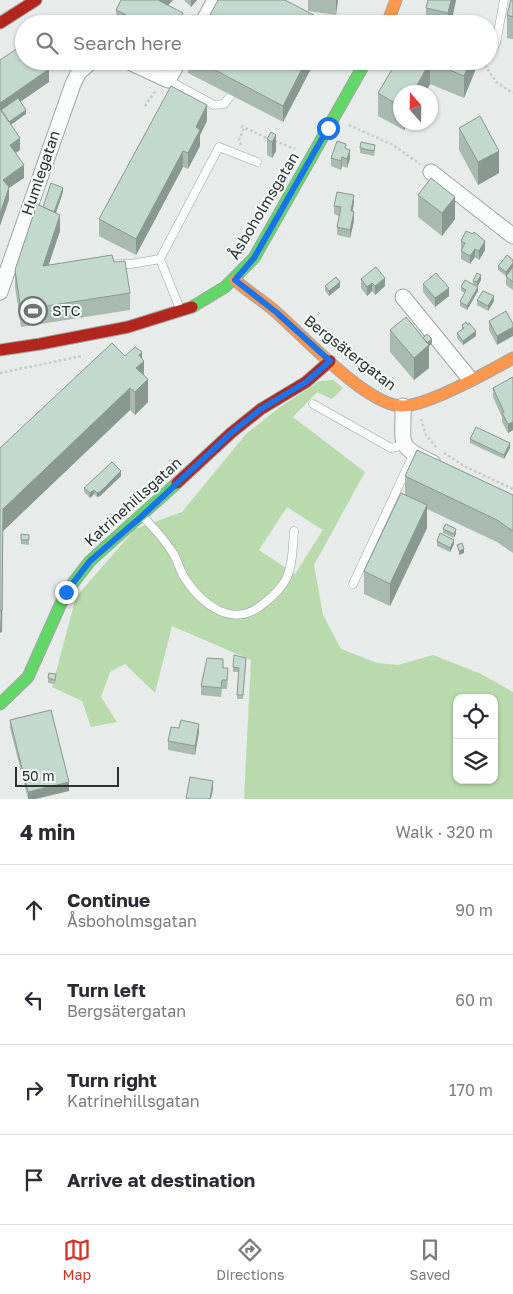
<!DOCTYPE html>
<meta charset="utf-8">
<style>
:root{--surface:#fff;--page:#f2f2f3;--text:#2b2b33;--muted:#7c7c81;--line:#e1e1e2;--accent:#d93025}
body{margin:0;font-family:"Golos Text",sans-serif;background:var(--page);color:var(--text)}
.controls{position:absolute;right:15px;bottom:15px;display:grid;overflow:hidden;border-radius:10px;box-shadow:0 1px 4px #0004}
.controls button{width:45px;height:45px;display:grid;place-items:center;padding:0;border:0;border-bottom:1px solid var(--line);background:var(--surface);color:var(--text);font:25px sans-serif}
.compass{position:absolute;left:393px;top:85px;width:45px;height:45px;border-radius:50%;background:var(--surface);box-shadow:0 1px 4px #0004;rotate:340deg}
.scale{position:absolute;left:15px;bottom:12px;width:104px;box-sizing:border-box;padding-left:5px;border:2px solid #2e3130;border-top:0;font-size:14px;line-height:18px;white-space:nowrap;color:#2e3130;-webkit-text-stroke:4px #f2faf7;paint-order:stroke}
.stop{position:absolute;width:15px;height:15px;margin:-11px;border:4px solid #1a73e8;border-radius:50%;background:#fff}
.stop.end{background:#1a73e8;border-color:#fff;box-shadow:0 1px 5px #0008}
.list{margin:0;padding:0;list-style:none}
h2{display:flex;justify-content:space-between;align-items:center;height:65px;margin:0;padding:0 20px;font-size:21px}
h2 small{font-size:16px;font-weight:400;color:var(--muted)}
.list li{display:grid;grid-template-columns:32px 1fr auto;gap:15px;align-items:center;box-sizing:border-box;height:90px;padding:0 20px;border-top:1px solid var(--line)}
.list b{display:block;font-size:19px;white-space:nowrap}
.list p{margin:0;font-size:16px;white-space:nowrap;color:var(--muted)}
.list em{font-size:16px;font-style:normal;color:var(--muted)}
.icon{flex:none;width:28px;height:28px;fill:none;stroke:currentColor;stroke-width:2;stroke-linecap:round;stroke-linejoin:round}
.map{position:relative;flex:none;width:513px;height:799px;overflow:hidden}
.search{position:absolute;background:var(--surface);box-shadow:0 1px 4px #0004;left:15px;right:15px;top:15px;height:55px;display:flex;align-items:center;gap:12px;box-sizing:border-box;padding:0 18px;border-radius:28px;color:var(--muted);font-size:19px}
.sheet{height:425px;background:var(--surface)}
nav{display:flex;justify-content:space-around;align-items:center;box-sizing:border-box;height:70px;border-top:1px solid var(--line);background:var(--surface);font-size:14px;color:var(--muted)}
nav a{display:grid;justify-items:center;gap:2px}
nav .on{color:var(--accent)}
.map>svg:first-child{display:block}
</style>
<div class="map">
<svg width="513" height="799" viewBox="0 0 513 799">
<rect width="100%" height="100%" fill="#e7ebe9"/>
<path fill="#b8daac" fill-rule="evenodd" d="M 333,380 L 343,388 L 332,399 L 317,392 L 293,417 L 365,472 L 314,565 L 323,615 L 341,649 L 377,663 L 398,665 L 433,655 L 481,674 L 513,692 L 513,799 L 244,799 L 251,660 L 172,626 L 155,693 L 125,664 L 110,672 L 101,697 L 117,722 L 91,727 L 82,701 L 52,687 L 76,597 L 135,529 L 182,512 L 246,434 L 280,407 L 320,381 ZM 287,507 L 323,530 L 295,574 L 259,550 ZM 457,698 L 494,698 L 494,780 L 457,780 Z"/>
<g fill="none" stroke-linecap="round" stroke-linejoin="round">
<defs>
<path id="lane" d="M 489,56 L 496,43 L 504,0
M 168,80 L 214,105 L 224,104 L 231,95
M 117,264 L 131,264 L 160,259
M 180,309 L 160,259 L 219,147 L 257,162
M 313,404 L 391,448 L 404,445
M 144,518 C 155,529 164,539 173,553 C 178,561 180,572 186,580 C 202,604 231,627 259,607 C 293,582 291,570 294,531
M 353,584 L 414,453"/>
<path id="street" d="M 202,24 L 215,0
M 127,61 L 168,80 L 179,61
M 431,172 L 513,236
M 0,292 L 73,84 L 79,72 L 92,61
M 403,297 L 470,379
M 403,406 C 404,446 395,445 433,463"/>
<path id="fast" d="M 192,307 L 225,287 L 254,258 L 366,61
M 0,704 L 28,677 L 66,592 L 90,561 L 177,483"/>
<path id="slow" d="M 387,24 L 396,0
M 235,280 C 248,292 264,301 277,313 C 304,337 366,404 401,406 C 426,407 490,371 513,358"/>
<path id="jam" d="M 0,23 L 36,0
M 0,350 L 40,344 L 128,327 L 192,307
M 177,483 L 231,433 L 261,409 L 306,382 L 330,361"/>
</defs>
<use href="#lane" stroke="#a1a5a3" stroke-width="9"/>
<use href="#street" stroke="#a1a5a3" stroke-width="17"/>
<use href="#fast" stroke="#a1a5a3" stroke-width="13"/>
<use href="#slow" stroke="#a1a5a3" stroke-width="13"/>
<use href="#jam" stroke="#a1a5a3" stroke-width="13"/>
<path stroke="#c8c9c8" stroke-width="2.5" stroke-dasharray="2.5 2.5" stroke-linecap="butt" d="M 485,65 L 496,82 L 513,93
M 145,106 L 156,90
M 349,125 L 393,145 L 420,164
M 241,126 L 269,139
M 275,141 L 295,149
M 241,145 L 239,140 L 244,128
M 0,373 L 82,356
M 421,419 L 426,435 L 437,448
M 444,453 L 466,467 L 513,489"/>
<use href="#lane" stroke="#fbfcfc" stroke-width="8"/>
<use href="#street" stroke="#fbfcfc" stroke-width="15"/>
<use href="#fast" stroke="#63d668" stroke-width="11"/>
<use href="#slow" stroke="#ff974d" stroke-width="11"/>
<use href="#jam" stroke="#b3261e" stroke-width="11"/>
</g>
<path fill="#a9bbb0" d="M 121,0 L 173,0 L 168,5 L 183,24 L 116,24 L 116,10 Z
M 184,0 L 197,0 L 191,7 Z
M 308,0 L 338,0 L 336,15 L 308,11 Z
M 428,0 L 456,0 L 451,24 L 426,24 L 426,8 Z
M 513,0 L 513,39 L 507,38 L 507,15 Z
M 188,61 L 315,61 L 283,122 L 188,73 Z
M 397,61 L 475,61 L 475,71 L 464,98 L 430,84 L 426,92 L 400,92 L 400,122 L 409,122 L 404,130 L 378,116 L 378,93 Z
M 207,121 L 200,135 L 200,146 L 188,169 L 183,167 L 136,255 L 99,236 L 99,219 Z
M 459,128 L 499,173 L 478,185 L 459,150 Z
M 276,135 L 276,151 L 272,158 L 267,155 L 267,139 Z
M 346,148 L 350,158 L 347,168 L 342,166 L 341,170 L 331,166 L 331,158 Z
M 360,148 L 375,149 L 374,156 L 360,153 Z
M 63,192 L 56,213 L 60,231 L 48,265 L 114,262 L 130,293 L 130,310 L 21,327 L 15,287 L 15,270 L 43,207 Z
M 418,195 L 455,219 L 442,236 L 418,217 Z
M 354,204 L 352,211 L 354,221 L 350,238 L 337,235 L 337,227 L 339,216 L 334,214 L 334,206 Z
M 461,241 L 485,250 L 479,260 L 475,257 L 470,264 L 461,259 Z
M 513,260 L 513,290 L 506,285 L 506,276 L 498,270 L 498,266 Z
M 361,279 L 385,286 L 375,295 L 372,291 L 367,296 L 361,288 Z
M 481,280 L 477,287 L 478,291 L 467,310 L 460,306 L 460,302 L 465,293 L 461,291 L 461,287 L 473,285 L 473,281 Z
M 423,284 L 449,296 L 435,307 L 423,292 Z
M 325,286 L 340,287 L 329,296 L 325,291 Z
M 477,300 L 494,301 L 488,311 L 477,305 Z
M 506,311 L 497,345 L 489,330 L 489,321 Z
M 462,325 L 476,336 L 463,345 L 457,338 L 457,333 L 462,329 Z
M 390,330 L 423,338 L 432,343 L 429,346 L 429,368 L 414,380 L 390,352 Z
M 125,356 L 142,359 L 148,402 L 135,415 L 130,410 L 3,531 L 2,632 L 0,448 Z
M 513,377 L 513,430 L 508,433 L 502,422 L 502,417 L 493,397 L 493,388 Z
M 470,439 L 510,448 L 504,459 L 470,443 Z
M 121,476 L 100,496 L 97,497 L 94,494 L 90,498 L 84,492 L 84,488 Z
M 405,476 L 513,495 L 513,553 L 497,542 L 427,509 L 427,528 L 390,606 L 364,594 L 364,571 L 405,495 Z
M 443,529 L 456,533 L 454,538 L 443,533 Z
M 21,534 L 29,535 L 29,545 L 21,544 Z
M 437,541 L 454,544 L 450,552 L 437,546 Z
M 246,663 L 243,699 L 237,699 L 239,672 L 233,672 L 233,667 Z
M 223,668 L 228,677 L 227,689 L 222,689 L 221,697 L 201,695 L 201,686 Z
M 48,678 L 56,679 L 55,684 L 48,683 Z
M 10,720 L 69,791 L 35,799 L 28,799 L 10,728 Z
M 179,728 L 199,732 L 195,755 L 168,750 L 168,741 Z"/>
<path fill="#899890" d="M 157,0 L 173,0 L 157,16 Z
M 191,0 L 197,0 L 191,7 Z
M 336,0 L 338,0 L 336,15 Z
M 451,0 L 456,0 L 451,24 L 448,24 L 448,13 Z
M 183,13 L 183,24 L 178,24 Z
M 306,61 L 315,61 L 283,122 L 283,106 Z
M 470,61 L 475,61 L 475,71 L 464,98 L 464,76 Z
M 430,62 L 430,84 L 426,92 L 413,92 Z
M 49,69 L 49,82 L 0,116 L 0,103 Z
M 207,105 L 207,121 L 200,135 L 200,146 L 188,169 L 188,153 L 196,127 Z
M 26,110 L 26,114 L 5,129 L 5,124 Z
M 404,122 L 409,122 L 404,130 Z
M 276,135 L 276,151 L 272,158 L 272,142 Z
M 20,138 L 20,150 L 10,157 L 10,145 Z
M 350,150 L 350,158 L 347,168 L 347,159 Z
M 183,151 L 183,167 L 136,255 L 136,239 Z
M 499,151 L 499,173 L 478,185 L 478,162 Z
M 342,157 L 342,166 L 341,170 L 341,161 Z
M 24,165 L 24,178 L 9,188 L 9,200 L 0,226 L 0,214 L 3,180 Z
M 63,188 L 63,192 L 51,226 L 51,221 Z
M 354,195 L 354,204 L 351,220 L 351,211 Z
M 455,197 L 455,219 L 442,236 L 442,213 Z
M 354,212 L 354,221 L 350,238 L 350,230 Z
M 60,215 L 60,231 L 43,282 L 43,266 Z
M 485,241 L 485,250 L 479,260 L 479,251 Z
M 475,249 L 475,257 L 470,264 L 470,256 Z
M 513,263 L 513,267 L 506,276 L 506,272 Z
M 481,275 L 481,280 L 477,287 L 477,282 Z
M 385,278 L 385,286 L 375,295 L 375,286 Z
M 340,282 L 340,287 L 329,296 L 329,291 Z
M 372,283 L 372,291 L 367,296 L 367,287 Z
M 478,287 L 478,291 L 467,310 L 467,306 Z
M 449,288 L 449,296 L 435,307 L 435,298 Z
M 494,296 L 494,301 L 488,311 L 488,306 Z
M 513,327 L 513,336 L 497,345 L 497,336 Z
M 476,331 L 476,336 L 463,345 L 463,341 Z
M 432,339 L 432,343 L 429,346 L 429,368 L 414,380 L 414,358 L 423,346 Z
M 142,352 L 142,362 L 144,361 L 144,383 L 136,368 L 139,355 Z
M 148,379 L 148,402 L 135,415 L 135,392 Z
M 130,388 L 130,410 L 3,531 L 2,632 L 0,633 L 3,509 Z
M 513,422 L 513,430 L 508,433 L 508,424 Z
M 510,443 L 510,448 L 504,459 L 504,455 Z
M 121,471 L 121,476 L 100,496 L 97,497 L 97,493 Z
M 94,490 L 94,494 L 90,498 L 90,493 Z
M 427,505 L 427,528 L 390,606 L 390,584 Z
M 456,529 L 456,533 L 454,538 L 454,534 Z
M 454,540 L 454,544 L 450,552 L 450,548 Z
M 464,549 L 464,553 L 459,555 L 459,551 Z
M 199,724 L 199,732 L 195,755 L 195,746 Z
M 213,781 L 213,790 L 211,799 L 210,799 Z
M 69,782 L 69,791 L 35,799 L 28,799 L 28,792 Z"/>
<path fill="#c4d9cd" stroke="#899890" d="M 121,0 L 158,0 L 183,13 L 178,24 L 144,24 L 116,10 Z
M 218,0 L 285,0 L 327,22 L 326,24 L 205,24 Z
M 428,0 L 451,0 L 448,13 L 426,8 Z
M 511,0 L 513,0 L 513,17 L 507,15 Z
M 24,44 L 24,61 L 43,61 L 49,69 L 0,103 L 0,60 Z
M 198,61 L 306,61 L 283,106 Z
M 397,61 L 470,61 L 464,76 L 430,62 L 413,92 L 400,92 L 400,106 L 378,93 Z
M 171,86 L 207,105 L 196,127 L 200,130 L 188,153 L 183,151 L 136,239 L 99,219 Z
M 18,98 L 26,110 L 9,122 L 1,110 Z
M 0,108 L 20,138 L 10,145 L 24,165 L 3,180 L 9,187 L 0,214 Z
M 480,116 L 499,151 L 478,162 L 459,128 Z
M 271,132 L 276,135 L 272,142 L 267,139 Z
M 337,141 L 346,144 L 345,148 L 350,150 L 347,159 L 342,157 L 341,161 L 331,158 Z
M 361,142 L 375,145 L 374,151 L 360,148 Z
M 431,178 L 455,197 L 442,213 L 418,195 Z
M 51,183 L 63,188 L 54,212 L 43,207 Z
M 337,192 L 354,195 L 351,211 L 354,212 L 350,230 L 337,227 L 341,207 L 334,206 Z
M 37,204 L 60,215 L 43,266 L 112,255 L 114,262 L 125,261 L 130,293 L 21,310 L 15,270 Z
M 466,231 L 473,234 L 474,232 L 485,241 L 479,251 L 475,249 L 470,256 L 461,251 L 465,243 L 461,241 Z
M 507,255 L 513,260 L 513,263 L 506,272 L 498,266 Z
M 376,267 L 385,278 L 375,286 L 372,283 L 367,287 L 361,279 Z
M 513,267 L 513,282 L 506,276 Z
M 436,273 L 449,288 L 435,298 L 423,284 Z
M 477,273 L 481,275 L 477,282 L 473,281 Z
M 336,277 L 340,282 L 329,291 L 325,286 Z
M 465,280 L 478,287 L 467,306 L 460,302 L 466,290 L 461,287 Z
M 483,291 L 494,296 L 488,306 L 477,300 Z
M 506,311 L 513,324 L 513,327 L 497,336 L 489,321 Z
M 406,317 L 429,345 L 414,358 L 390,330 Z
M 466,322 L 468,325 L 469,323 L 476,331 L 463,341 L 457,333 L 464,328 L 462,325 Z
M 427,334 L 432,339 L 427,343 L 423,338 Z
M 112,343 L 125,356 L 135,347 L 142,352 L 139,355 L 144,361 L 136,368 L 148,379 L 135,392 L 130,388 L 3,509 L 2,610 L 0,611 L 0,448 Z
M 513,377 L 513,422 L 508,424 L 502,413 L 504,412 L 493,388 Z
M 476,427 L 510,443 L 504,455 L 470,439 Z
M 417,450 L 513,495 L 513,531 L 497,520 L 405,476 Z
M 112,462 L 121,471 L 100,492 L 97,493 L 94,490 L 90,493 L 84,488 Z
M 401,493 L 427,505 L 390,584 L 364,571 Z
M 446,524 L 456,529 L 454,534 L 443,529 Z
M 440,533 L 454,540 L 450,548 L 437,541 Z
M 21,534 L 29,535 L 29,540 L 21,540 Z
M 462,543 L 464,549 L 459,551 L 457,545 Z
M 234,655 L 246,658 L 243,695 L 237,695 L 239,668 L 233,667 Z
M 207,658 L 223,659 L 223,668 L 228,668 L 227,680 L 222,680 L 221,688 L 201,686 Z
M 49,673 L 56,674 L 55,680 L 48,678 Z
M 51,710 L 69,782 L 28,792 L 10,720 Z
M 181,720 L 199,724 L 195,746 L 168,741 L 171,727 L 179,728 Z
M 190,777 L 213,781 L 210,799 L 186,799 Z"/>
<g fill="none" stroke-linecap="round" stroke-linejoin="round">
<path stroke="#1a73e8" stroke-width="6" d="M 66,592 L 90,561 L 142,516 L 231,433 L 261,409 L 306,382 L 330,361 L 276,312 L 235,280 L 254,258 L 328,128"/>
</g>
<defs>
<symbol id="stadium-ring" viewBox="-11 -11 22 22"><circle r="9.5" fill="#f2faf7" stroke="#6f7271" stroke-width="1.5"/><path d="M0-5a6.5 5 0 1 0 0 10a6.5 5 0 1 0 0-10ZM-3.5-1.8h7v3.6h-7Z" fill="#6f7271"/></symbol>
</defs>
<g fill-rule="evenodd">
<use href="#stadium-ring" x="17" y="295" width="32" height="32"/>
</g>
<g text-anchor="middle" stroke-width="4" stroke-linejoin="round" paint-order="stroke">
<g font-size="15" fill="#2e3130" stroke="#f2faf7">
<text transform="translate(41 173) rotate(-71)" y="5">Humlegatan</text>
<text transform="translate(264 206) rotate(-59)" y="5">Åsboholmsgatan</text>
<text transform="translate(350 353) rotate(38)" y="5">Bergsätergatan</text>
<text transform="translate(133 502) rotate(-42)" y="5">Katrinehillsgatan</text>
</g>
<g font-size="15" fill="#2e3130" stroke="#f2faf7" text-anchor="start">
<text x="52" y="316">STC</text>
</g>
</g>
</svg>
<div class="controls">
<button><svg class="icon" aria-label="locate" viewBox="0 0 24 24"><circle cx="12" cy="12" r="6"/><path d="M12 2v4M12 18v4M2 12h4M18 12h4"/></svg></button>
<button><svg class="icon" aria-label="layers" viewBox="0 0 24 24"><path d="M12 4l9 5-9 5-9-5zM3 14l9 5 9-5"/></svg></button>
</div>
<svg class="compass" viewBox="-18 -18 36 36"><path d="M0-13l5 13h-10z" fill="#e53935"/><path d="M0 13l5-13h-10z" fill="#7c7c81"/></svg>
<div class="scale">50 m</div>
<div class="stop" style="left:328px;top:128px"></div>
<div class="stop end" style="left:66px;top:592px"></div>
<div class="search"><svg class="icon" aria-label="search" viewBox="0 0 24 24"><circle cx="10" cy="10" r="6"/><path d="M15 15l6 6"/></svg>Search here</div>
</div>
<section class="sheet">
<h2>4 min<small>Walk · 320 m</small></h2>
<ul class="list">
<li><svg class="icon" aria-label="ahead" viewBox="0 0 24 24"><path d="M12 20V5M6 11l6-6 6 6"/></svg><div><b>Continue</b><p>Åsboholmsgatan</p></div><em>90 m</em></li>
<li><svg class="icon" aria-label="left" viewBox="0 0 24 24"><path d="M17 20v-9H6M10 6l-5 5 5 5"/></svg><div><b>Turn left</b><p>Bergsätergatan</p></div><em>60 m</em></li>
<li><svg class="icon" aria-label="right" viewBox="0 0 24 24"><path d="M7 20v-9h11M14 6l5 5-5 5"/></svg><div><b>Turn right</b><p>Katrinehillsgatan</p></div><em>170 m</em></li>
<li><svg class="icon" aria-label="arrive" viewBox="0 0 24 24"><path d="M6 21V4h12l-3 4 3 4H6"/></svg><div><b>Arrive at destination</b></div></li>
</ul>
</section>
<nav>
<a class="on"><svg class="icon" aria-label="map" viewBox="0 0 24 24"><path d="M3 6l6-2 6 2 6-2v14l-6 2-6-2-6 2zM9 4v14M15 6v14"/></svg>Map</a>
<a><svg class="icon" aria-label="directions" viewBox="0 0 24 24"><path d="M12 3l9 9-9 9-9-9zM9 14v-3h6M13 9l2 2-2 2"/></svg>Directions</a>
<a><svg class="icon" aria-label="saved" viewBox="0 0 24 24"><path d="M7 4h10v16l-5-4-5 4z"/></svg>Saved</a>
</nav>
